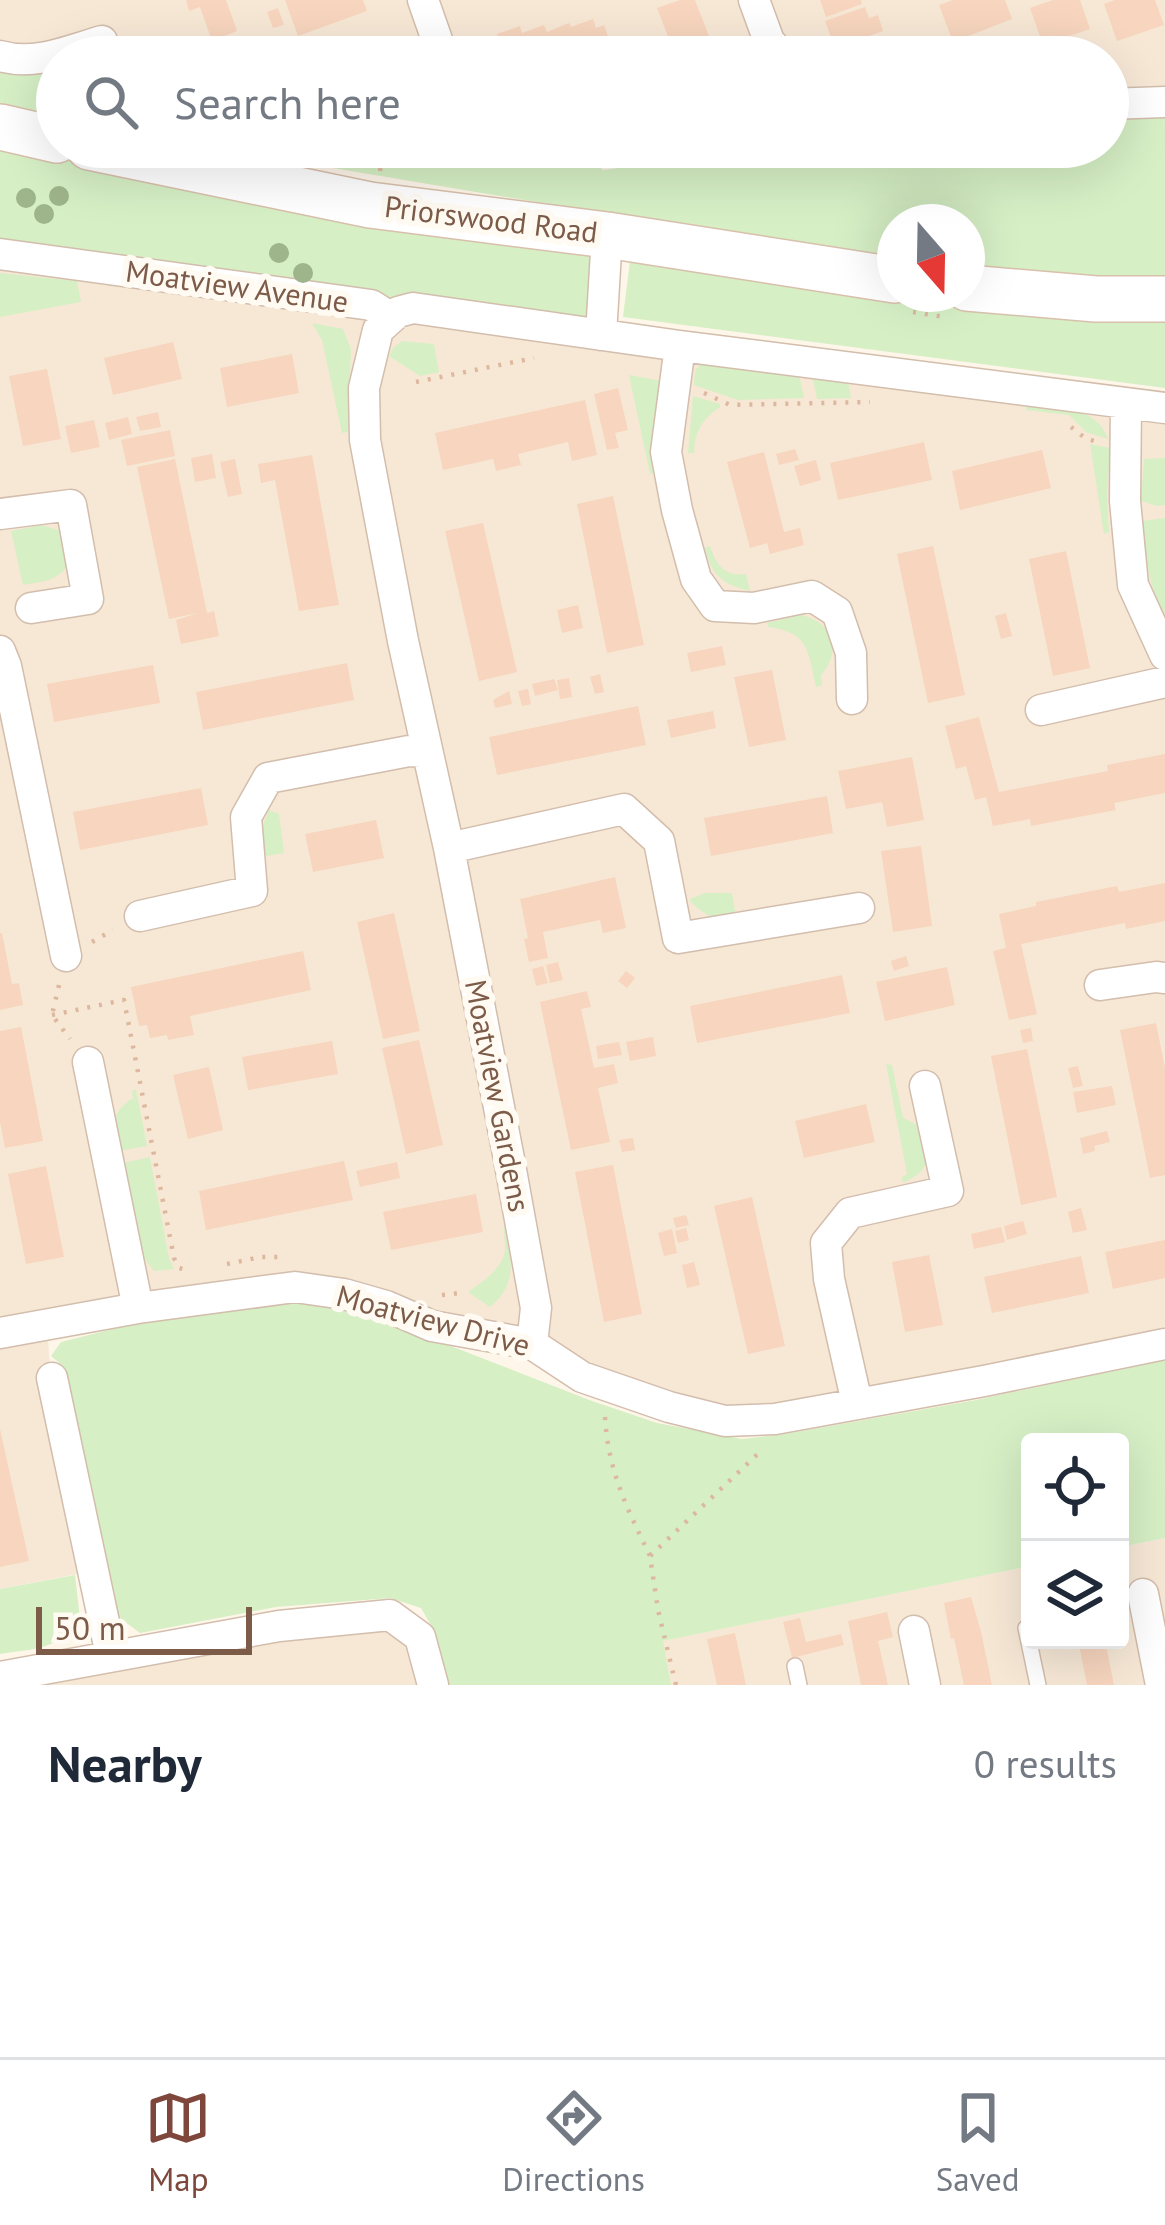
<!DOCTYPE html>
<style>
:root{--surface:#fff;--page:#f6f6f7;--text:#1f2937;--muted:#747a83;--line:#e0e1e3;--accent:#7f473c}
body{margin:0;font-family:"PT Sans",sans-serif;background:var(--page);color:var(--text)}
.controls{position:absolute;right:36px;bottom:36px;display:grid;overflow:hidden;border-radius:12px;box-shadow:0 12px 48px #0002}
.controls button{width:108px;height:108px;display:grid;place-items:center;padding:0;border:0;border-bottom:3px solid var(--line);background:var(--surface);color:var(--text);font:60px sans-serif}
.compass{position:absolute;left:877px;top:204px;width:108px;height:108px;border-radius:50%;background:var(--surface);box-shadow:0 12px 48px #0002;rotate:160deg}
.scale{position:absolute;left:36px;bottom:30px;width:216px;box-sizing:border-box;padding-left:12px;border:6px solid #7d5b49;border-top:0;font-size:33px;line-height:42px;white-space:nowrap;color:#7d5b49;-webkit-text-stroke:9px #fffaf2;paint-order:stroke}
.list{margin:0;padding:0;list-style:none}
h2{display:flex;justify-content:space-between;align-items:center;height:156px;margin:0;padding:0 48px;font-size:51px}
h2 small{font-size:39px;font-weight:400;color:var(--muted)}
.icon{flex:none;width:66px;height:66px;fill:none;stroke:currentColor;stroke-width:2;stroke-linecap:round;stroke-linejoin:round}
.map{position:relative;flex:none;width:1165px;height:1685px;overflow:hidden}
.search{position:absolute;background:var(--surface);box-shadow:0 12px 48px #0002;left:36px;right:36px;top:36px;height:132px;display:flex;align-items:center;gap:30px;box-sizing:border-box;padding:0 42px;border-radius:66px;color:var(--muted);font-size:45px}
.sheet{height:372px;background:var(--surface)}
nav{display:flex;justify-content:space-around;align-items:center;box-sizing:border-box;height:168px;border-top:3px solid var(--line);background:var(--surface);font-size:33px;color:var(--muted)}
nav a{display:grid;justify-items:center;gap:6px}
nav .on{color:var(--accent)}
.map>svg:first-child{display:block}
</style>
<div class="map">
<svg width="1165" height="1685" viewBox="0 0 1165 1685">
<rect width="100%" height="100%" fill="#fef6e9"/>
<path fill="#f7e8d6" d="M 0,0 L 1165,0 L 1165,102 L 1108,104 L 1108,57 L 443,57 L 430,40 L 365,57 L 131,57 L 102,41 L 0,56 Z
M 0,254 L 1165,408 L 1165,1336 L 738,1428 L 449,1331 L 290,1286 L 48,1337 L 50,1371 L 93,1571 L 0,1589 Z
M 1165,1538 L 1165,1685 L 671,1685 L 662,1641 L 1030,1566 L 1030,1640 L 1120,1640 L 1120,1547 Z
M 389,1615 L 432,1685 L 0,1685 Z"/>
<path fill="#d6efc5" d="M 57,66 L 57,119 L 0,108 L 0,68 Z
M 1165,116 L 1165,281 L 967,273 L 967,222 L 895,222 L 895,262 L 207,147 L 539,147 L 585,156 L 603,170 L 650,164 L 646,147 L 1108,147 L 1108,118 Z
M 0,130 L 600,236 L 593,334 L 0,255 Z
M 630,261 L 868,299 L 1052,317 L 1165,321 L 1165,388 L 623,317 Z
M 0,273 L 77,281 L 81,302 L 0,317 Z
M 312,323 L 343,329 L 351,349 L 348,432 L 342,433 L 322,340 Z
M 402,341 L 434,344 L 439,372 L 420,376 L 389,356 L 393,348 Z
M 703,361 L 799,374 L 804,398 L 738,400 L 694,385 L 695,371 Z
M 629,375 L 662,381 L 653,447 L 656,472 L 650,474 Z
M 812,375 L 848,382 L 851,398 L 817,399 Z
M 693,396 L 720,404 L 720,407 C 702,419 695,431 694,453 L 688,453 Z
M 1027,405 C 1057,409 1097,405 1108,439 L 1086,432 L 1069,415 L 1026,410 Z
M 1090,444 L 1110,448 L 1107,497 L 1109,532 L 1104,534 Z
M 1165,458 L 1165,505 L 1157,506 L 1141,501 L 1144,459 Z
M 1165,518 L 1165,613 C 1147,587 1146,552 1142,521 Z
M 42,525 L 61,531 L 70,563 C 56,582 45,581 23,585 L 11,531 Z
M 710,546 C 716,565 725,577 746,574 L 750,591 C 723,585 711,575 705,548 Z
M 801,615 C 833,622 843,651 821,675 L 822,685 L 816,687 C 808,652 810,632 768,627 L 767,623 Z
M 269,810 L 279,814 L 284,853 L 266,856 L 261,830 Z
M 705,893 L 732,893 L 736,917 C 714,920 706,917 690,901 L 690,899 Z
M 886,1064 L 892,1065 L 903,1118 L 920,1126 C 930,1154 934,1169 903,1183 L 902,1177 L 907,1174 Z
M 136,1089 L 147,1146 L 119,1151 C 115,1125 108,1114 133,1098 L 132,1091 Z
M 150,1157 L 169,1258 L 174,1269 L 154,1271 L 142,1256 L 123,1163 Z
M 505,1224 C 511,1256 519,1284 490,1307 L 468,1292 C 481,1283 499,1271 504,1255 C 507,1245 502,1234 505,1224 Z
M 255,1304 L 325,1304 L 394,1324 L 592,1401 L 657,1423 L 742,1439 L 785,1434 L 976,1400 L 1121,1369 L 1165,1355 L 1165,1538 L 1120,1547 L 1120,1442 L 1030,1442 L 1030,1566 L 663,1641 L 671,1685 L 445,1685 L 435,1632 L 421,1608 L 390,1598 L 276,1607 L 140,1633 L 116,1615 L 64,1367 L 51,1356 L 61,1342 L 113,1329 Z
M 75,1575 L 80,1619 C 56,1651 37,1648 0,1654 L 0,1589 Z"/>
<path fill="#f7d5be" d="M 186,0 L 226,0 L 237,31 L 212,41 L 200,7 L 189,11 Z
M 285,0 L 363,0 L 367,11 L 298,36 Z
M 680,0 L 695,0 L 717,57 L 676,57 L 657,8 Z
M 820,0 L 861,0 L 862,4 L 826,17 Z
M 953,0 L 1005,0 L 1012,19 L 953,42 L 939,5 Z
M 1053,0 L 1080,0 L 1090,29 L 1043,45 L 1030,8 Z
M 1115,0 L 1155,0 L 1164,25 L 1117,41 L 1104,4 Z
M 865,7 L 869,18 L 878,15 L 883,31 L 835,48 L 825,21 Z
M 278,8 L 284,25 L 273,28 L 267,12 Z
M 593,19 L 596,28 L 604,25 L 612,47 L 586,57 L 506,57 L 497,34 L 520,26 L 522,33 L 544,25 L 547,32 L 569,23 L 571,27 Z
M 173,342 L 182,379 L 113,395 L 104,358 Z
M 292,354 L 299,393 L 227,407 L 220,368 Z
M 47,369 L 61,439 L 23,446 L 9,376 Z
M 618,388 L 628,430 L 615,433 L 619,448 L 607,450 L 594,394 Z
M 585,400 L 597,455 L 572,461 L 568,442 L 518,454 L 521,465 L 496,471 L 493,459 L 443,470 L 435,433 Z
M 158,412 L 161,427 L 140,431 L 136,417 Z
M 128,417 L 132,434 L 109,440 L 105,423 Z
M 94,420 L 100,447 L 71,453 L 65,426 Z
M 170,430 L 175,456 L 127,466 L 121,440 Z
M 924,442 L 932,480 L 838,500 L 830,463 Z
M 795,449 L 799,460 L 779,465 L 776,454 Z
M 1042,450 L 1051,488 L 960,510 L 952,471 Z
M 764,452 L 784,532 L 800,528 L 804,545 L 770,554 L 767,543 L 750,548 L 727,462 Z
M 212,454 L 216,478 L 195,482 L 191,458 Z
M 312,455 L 339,605 L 299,611 L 275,480 L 261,483 L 258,464 Z
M 175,459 L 207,613 L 214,611 L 219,636 L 181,644 L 176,620 L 198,613 L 169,619 L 137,467 Z
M 235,459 L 242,494 L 228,497 L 220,462 Z
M 816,460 L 821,480 L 800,486 L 794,466 Z
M 613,496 L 644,645 L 607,653 L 577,504 Z
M 483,523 L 517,672 L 479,681 L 445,531 Z
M 933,546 L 965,695 L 928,703 L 897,554 Z
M 1066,551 L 1090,668 L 1053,676 L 1029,559 Z
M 578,605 L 583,628 L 562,633 L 557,610 Z
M 1006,613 L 1012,636 L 1001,639 L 995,616 Z
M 722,646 L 726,665 L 691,672 L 687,653 Z
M 347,663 L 354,700 L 203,730 L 196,692 Z
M 153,665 L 160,703 L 54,722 L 47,684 Z
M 772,670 L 786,740 L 749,747 L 734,677 Z
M 600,674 L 604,692 L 595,694 L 590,677 Z
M 569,678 L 572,697 L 560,699 L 557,680 Z
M 554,679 L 558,690 L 535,696 L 532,684 Z
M 528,689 L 531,704 L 522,706 L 518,691 Z
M 509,691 L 512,704 L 495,708 L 493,700 Z
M 638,706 L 646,745 L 497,775 L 489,737 Z
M 713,711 L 716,728 L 671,738 L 667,720 Z
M 979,717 L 999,792 L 1108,771 L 1107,765 L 1165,754 L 1165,793 L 1114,803 L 1116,810 L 1031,826 L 1030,819 L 993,826 L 986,797 L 975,800 L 966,766 L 956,769 L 945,726 Z
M 912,757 L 924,820 L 887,827 L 882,802 L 846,809 L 838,771 Z
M 201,788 L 208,825 L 80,850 L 73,812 Z
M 827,796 L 833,833 L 711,856 L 704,818 Z
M 376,820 L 384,858 L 313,872 L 305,834 Z
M 921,846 L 932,926 L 893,932 L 881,851 Z
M 615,877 L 626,928 L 603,933 L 600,920 L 543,932 L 548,958 L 529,962 L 524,939 L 528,938 L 520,899 Z
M 1165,883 L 1165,921 L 1126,929 L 1125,923 L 1021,944 L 1037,1014 L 1009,1020 L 993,951 L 1006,948 L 999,914 L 1036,906 L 1036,902 L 1117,886 L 1119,892 Z
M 394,913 L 420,1031 L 383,1039 L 357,922 Z
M 0,933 L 2,933 L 12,984 L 19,983 L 23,1005 L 0,1010 Z
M 303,951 L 311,990 L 190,1016 L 194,1035 L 168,1040 L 167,1035 L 150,1038 L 147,1025 L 139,1026 L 131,987 Z
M 906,956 L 909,966 L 894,971 L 891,961 Z
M 558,962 L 563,980 L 550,983 L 546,965 Z
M 543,966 L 548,983 L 536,986 L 532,969 Z
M 947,967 L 955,1005 L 885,1021 L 876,982 Z
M 626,971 L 635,978 L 627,988 L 618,981 Z
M 842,975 L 850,1013 L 697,1043 L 690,1006 Z
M 587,991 L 591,1007 L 581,1009 L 594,1068 L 614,1064 L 618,1083 L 598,1088 L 610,1142 L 571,1150 L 540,1002 Z
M 1156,1023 L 1165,1068 L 1165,1175 L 1150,1178 L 1120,1030 Z
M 21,1027 L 43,1141 L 5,1148 L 0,1122 L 0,1031 Z
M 1031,1028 L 1033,1041 L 1023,1043 L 1020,1030 Z
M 653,1037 L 656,1056 L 630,1061 L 626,1042 Z
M 419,1040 L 443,1145 L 406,1154 L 382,1048 Z
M 332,1041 L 338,1074 L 248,1090 L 242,1057 Z
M 619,1042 L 622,1055 L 598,1059 L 596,1046 Z
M 1027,1049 L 1057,1197 L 1021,1205 L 991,1056 Z
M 1078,1066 L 1083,1086 L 1073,1088 L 1068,1068 Z
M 209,1067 L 223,1130 L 188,1139 L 173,1075 Z
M 1112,1086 L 1116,1105 L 1077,1113 L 1073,1092 Z
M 866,1104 L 875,1142 L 804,1158 L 795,1121 Z
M 1107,1131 L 1110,1142 L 1094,1146 L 1095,1151 L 1083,1154 L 1080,1138 Z
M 633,1138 L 635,1150 L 622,1152 L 619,1140 Z
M 344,1161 L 353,1200 L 206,1230 L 199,1191 Z
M 397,1162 L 400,1178 L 360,1187 L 356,1171 Z
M 613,1165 L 642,1314 L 604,1322 L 575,1172 Z
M 46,1166 L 64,1257 L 26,1264 L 8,1174 Z
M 476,1194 L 483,1232 L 391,1250 L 383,1212 Z
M 752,1197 L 785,1346 L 748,1354 L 714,1206 Z
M 1081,1208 L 1087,1230 L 1073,1233 L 1068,1212 Z
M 686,1215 L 689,1225 L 676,1228 L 673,1218 Z
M 1023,1221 L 1027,1234 L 1007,1240 L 1004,1226 Z
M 1001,1227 L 1005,1242 L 974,1249 L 971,1234 Z
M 686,1228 L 689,1240 L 678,1243 L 675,1231 Z
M 672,1229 L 677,1253 L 664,1256 L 658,1233 Z
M 1165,1240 L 1165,1278 L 1113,1289 L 1105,1252 Z
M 929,1255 L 943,1325 L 905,1332 L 892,1262 Z
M 1081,1256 L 1089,1293 L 992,1313 L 984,1277 Z
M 694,1262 L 700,1285 L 687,1288 L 682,1265 Z
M 0,1429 L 29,1561 L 0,1567 Z
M 971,1597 L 981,1632 L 992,1685 L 964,1685 L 954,1638 L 951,1639 L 944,1603 Z
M 887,1612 L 893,1637 L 878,1641 L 888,1685 L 861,1685 L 848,1621 Z
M 800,1618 L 806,1642 L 841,1634 L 844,1645 L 792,1658 L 783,1622 Z
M 735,1633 L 746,1685 L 717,1685 L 707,1639 Z
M 1078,1640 L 1105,1640 L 1114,1685 L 1087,1685 Z"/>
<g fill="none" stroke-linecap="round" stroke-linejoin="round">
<defs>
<path id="lane" d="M 1026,1628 L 1038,1685
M 795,1666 L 799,1685"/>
<path id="street" d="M 423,0 L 443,57
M 754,0 L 769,41 L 783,57
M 0,56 C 35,66 67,51 102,41
M 1108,104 L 1165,102
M 608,147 L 611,149
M 0,254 L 371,305 L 379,310 L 387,319
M 601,335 L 607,235
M 680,346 L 666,452 L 677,510 L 696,579 L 715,606 L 754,608 L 812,596 L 837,612 L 851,653 L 852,699
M 1126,403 L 1125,501 L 1133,585 L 1165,655
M 0,514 L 71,505 L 88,599 L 31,608
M 0,651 L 6,666 L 66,956
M 1041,710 L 1165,682
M 449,848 L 624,809 L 659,841 L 678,938 L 859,908
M 140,916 L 252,891 L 246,817 L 268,778 L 409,751 L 426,752
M 1100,985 L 1156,977 L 1165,978
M 88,1062 L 138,1308
M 0,1333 L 138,1308 L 295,1287 L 344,1294 L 386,1306 L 432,1326 L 532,1344 L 582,1377 L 669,1407 L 725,1421 L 775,1419 L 984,1381 L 1165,1344
M 532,1344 L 536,1308 L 509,1159 L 449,848 L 403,641 L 365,440 L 364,388 L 378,330 L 398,312 L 413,308 L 680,346 L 1165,408
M 52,1378 L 111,1655
M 857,1403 L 829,1279 L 826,1243 L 850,1213 L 948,1191 L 925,1086
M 1143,1594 L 1161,1685
M 914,1631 L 925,1685
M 0,1677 L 279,1626 L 390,1615 L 420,1637 L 433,1685"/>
<path id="secondary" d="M 0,127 L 57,140
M 89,147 L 370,205 L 607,235 L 895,280
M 967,288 L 1096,299 L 1165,299"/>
</defs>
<use href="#lane" stroke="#d3bdac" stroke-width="18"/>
<use href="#street" stroke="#d3bdac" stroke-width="33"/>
<use href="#secondary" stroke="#d9c0ac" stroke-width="48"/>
<path stroke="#ddb89f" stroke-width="4.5" stroke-dasharray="3 9" stroke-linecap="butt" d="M 361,57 L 406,39
M 396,57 L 398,42
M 380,171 L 384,147
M 913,312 L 944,317
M 416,382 L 534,358
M 704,393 L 730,405 L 870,402
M 1071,427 L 1085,438 L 1097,442
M 92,942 L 113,930
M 59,985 L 52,1015 L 70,1039
M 52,1015 L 124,1000 L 174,1258 L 179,1268 L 186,1270
M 227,1264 L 261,1257 L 280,1257
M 442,1295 L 460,1293
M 605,1417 C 608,1471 627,1508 650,1556
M 676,1685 L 658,1610 L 650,1556 L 763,1449"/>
<use href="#lane" stroke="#fff" stroke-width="15"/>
<use href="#street" stroke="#fff" stroke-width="30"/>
<use href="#secondary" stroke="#fff" stroke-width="45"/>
</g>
<g fill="#9eb48a">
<circle cx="59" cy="196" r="10"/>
<circle cx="26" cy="198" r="10"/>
<circle cx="44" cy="214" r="10"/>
<circle cx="279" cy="253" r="10"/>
<circle cx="303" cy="273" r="10"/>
</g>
<g text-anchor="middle" stroke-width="12" stroke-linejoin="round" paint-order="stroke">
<g font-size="30" fill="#7d5b49" stroke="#fffaf2">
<text transform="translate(491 220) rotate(7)" y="10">Priorswood Road</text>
<text transform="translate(237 287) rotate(8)" y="10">Moatview Avenue</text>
<text transform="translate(497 1096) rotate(79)" y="10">Moatview Gardens</text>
<text transform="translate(433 1321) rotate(15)" y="10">Moatview Drive</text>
</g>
</g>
</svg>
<div class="controls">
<button><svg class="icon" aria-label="locate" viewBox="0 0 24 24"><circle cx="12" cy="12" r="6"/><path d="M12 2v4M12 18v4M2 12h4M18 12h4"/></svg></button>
<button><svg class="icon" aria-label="layers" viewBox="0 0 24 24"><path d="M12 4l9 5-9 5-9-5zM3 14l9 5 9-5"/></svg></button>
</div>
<svg class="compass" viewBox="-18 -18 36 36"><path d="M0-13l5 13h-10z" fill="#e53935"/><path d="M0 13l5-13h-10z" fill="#747a83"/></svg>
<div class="scale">50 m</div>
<div class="search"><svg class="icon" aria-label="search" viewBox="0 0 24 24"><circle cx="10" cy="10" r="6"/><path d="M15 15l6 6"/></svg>Search here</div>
</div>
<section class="sheet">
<h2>Nearby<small>0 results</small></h2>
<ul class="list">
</ul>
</section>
<nav>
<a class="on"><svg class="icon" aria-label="map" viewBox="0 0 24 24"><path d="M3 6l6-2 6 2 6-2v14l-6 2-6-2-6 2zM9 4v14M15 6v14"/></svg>Map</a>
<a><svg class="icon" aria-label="directions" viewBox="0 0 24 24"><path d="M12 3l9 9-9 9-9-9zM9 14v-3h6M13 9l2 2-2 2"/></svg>Directions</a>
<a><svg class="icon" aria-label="saved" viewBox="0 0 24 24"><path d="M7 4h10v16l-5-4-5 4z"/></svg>Saved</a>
</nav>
